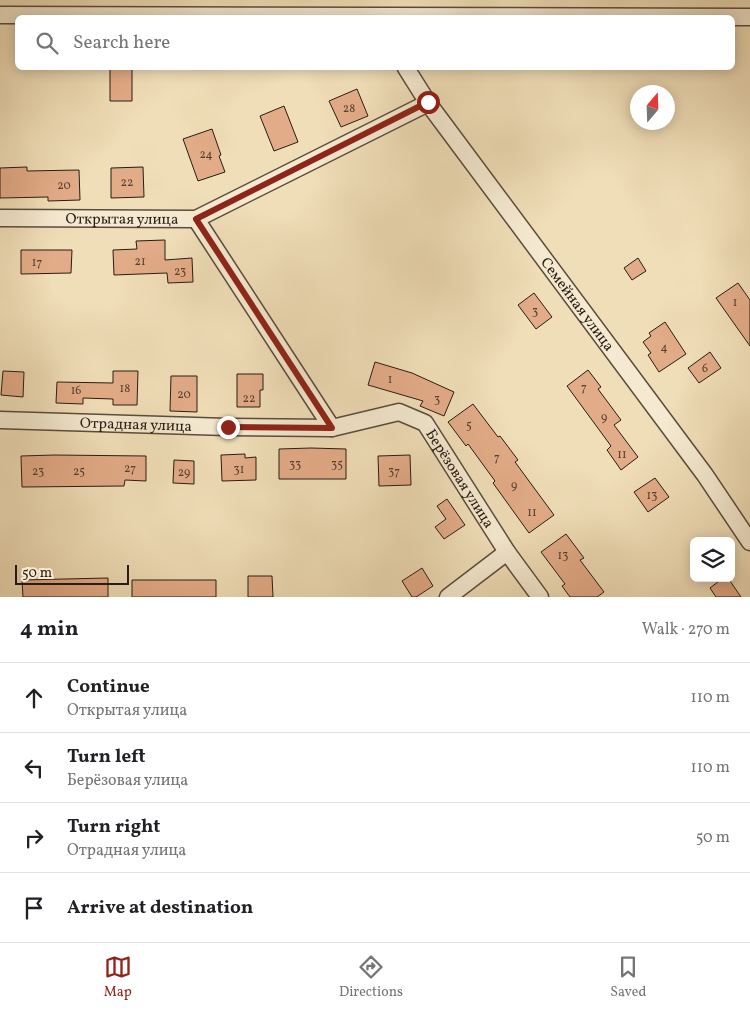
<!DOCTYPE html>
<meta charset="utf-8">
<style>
:root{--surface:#fff;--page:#f2f2f2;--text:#202124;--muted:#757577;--line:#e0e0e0;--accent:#8f2418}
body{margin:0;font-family:Vollkorn,serif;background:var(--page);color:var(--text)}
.controls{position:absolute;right:15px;bottom:15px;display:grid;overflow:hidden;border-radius:8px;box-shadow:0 2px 12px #0003}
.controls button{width:45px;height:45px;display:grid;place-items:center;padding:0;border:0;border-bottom:1px solid var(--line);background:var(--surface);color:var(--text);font:25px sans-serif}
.compass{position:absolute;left:630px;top:85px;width:45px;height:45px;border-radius:50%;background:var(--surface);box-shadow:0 2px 12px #0003;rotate:19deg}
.scale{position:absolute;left:15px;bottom:12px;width:114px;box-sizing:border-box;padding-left:5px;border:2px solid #281c14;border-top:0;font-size:14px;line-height:18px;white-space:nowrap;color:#281c14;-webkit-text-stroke:4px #f5ead1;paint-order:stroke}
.stop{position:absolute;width:15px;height:15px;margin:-11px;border:4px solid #8f2418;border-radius:50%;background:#fff}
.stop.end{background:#8f2418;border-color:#fff;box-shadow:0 1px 5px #0008}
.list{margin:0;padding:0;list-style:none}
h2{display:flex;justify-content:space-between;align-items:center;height:65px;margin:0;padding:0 20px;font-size:21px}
h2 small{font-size:16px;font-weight:400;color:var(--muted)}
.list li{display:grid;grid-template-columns:32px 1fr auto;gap:15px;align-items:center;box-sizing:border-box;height:70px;padding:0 20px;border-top:1px solid var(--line)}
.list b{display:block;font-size:19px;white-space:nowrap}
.list p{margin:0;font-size:16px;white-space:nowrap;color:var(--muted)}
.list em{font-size:16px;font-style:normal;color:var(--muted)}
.icon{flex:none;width:28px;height:28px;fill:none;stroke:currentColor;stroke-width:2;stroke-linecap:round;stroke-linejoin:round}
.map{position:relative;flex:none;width:750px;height:597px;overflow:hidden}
.search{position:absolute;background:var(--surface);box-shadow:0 2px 12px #0003;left:15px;right:15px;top:15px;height:55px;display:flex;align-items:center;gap:12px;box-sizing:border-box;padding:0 18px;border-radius:8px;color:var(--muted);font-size:19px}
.sheet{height:345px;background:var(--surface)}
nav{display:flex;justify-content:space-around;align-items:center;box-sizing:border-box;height:70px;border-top:1px solid var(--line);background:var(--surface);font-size:14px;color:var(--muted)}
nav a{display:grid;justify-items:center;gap:2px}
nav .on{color:var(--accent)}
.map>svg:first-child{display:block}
</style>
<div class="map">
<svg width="750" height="597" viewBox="0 0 750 597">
<rect width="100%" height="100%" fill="#f0deb8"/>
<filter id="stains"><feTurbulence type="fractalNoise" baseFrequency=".004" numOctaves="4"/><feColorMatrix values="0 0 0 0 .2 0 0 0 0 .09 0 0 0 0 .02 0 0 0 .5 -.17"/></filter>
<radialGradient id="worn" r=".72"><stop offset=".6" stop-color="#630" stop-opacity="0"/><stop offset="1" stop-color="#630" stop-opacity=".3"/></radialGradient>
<path fill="#e3ac88" stroke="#281c14" d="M 110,68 L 132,68 L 132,101 L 110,101 Z
M 357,89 L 368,116 L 341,127 L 329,101 Z
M 284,106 L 298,142 L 274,151 L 260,116 Z
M 212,129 L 221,155 L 219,156 L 225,172 L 198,181 L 183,139 Z
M 27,167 L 27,171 L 79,170 L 80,200 L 48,201 L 48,197 L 0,198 L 0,168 Z
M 143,167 L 144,197 L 111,198 L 111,168 Z
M 165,240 L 165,260 L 192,258 L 193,282 L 168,283 L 167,273 L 114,275 L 113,250 L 137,249 L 136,241 Z
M 21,250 L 72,250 L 71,273 L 21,274 Z
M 638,258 L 646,271 L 632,280 L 624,268 Z
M 738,283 L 750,300 L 750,346 L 716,298 Z
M 534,293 L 552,317 L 536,329 L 518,305 Z
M 665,322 L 686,354 L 659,372 L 648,355 L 651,353 L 643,342 L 651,336 L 649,333 Z
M 710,352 L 721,368 L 699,383 L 688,368 Z
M 375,362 L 412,373 L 454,392 L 444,416 L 420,406 L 423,401 L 368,385 Z
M 588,370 L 601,387 L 598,389 L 621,420 L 614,425 L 638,457 L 621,470 L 607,450 L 611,446 L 567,386 Z
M 3,371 L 24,372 L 23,397 L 1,395 Z
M 113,371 L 138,371 L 137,405 L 113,405 L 113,399 L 83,398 L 83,404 L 56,403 L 57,382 L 113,383 Z
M 237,374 L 263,374 L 263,390 L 260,390 L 260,407 L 237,407 Z
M 171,376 L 197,376 L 197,412 L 170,411 Z
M 473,404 L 498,437 L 500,436 L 518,460 L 515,462 L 554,515 L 529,533 L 493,483 L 495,481 L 468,444 L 466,446 L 448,422 Z
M 311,448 L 346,449 L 346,479 L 279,479 L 279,449 Z
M 245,454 L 245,458 L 256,457 L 256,480 L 222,481 L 221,455 Z
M 54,455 L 146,456 L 146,481 L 125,480 L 124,486 L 22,487 L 21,456 Z
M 410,455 L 411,485 L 379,486 L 378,456 Z
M 174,460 L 194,461 L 194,484 L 173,483 Z
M 655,478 L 669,497 L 648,512 L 634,492 Z
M 447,499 L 465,525 L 444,539 L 435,527 L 446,519 L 437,506 Z
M 566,534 L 584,558 L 580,560 L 604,592 L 597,597 L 570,597 L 562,586 L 565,584 L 541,552 Z
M 422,568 L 433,586 L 416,597 L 412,597 L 402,581 Z
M 248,576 L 272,576 L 273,597 L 248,597 Z
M 108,578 L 108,597 L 23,597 L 22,580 Z
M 723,578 L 728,578 L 741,597 L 716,597 L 710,588 Z
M 132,580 L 216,580 L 216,597 L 132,597 Z"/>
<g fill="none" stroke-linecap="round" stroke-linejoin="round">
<defs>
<g id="minor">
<path d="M 0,15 L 750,17"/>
<path id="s1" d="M 406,68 L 428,103 L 705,475 L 750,542"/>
<path id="s2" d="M 0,218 L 196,219 L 428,103"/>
<path id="s3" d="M 196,219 L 332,428 L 399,412 L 425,423 L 507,552 L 540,597"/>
<path id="s4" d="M 0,420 L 227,427 L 332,428"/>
<path d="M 448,597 L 507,552"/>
</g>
</defs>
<use href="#minor" stroke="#5a4c3d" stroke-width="19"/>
<use href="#minor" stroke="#f5ead1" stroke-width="16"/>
</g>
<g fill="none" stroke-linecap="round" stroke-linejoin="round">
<path stroke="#8f2418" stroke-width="6" d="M 228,427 L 332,428 L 196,219 L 428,102"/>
</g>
<g text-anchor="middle" stroke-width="4" stroke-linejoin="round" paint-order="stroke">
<g font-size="12" fill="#574031">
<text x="349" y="112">28</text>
<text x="206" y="158">24</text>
<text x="127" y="186">22</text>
<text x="64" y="189">20</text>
<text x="140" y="265">21</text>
<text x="37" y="266">17</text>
<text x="180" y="275">23</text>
<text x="735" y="306">1</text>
<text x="535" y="315">3</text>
<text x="664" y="351">4</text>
<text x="705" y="372">6</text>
<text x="390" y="383">1</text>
<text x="584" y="391">7</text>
<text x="125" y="392">18</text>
<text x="76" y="394">16</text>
<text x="184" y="398">20</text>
<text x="249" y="402">22</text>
<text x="437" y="403">3</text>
<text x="604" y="421">9</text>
<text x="469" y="429">5</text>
<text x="622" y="458">11</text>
<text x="497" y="461">7</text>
<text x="295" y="468">33</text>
<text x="337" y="468">35</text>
<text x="130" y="472">27</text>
<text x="239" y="473">31</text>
<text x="38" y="475">23</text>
<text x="79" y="475">25</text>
<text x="394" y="475">37</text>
<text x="184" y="476">29</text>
<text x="514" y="489">9</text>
<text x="652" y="499">13</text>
<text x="532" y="516">11</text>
<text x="563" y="559">13</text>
</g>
<g font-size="15" fill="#281c14" stroke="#f5ead1">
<text dy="5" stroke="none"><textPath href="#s2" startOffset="122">Открытая улица</textPath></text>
<text dy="5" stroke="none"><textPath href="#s1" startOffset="292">Семейная улица</textPath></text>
<text dy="5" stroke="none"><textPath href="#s4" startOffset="136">Отрадная улица</textPath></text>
<text dy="5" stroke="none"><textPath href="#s3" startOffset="412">Берёзовая улица</textPath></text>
</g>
</g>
<rect width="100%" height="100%" filter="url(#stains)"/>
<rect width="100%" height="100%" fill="url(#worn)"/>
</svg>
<div class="controls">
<button><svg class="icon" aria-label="layers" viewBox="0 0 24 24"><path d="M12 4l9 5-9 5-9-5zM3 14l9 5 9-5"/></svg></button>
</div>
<svg class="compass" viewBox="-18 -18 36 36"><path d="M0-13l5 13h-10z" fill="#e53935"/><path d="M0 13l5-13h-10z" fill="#757577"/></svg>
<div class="scale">50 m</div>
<div class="stop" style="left:428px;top:102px"></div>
<div class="stop end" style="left:228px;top:427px"></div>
<div class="search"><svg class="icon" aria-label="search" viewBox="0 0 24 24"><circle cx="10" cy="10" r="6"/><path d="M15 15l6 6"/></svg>Search here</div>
</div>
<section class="sheet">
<h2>4 min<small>Walk · 270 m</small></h2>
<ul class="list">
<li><svg class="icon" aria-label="ahead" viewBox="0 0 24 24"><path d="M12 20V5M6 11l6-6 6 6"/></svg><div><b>Continue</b><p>Открытая улица</p></div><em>110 m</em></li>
<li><svg class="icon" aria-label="left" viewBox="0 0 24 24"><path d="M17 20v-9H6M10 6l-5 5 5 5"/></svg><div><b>Turn left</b><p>Берёзовая улица</p></div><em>110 m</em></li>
<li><svg class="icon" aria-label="right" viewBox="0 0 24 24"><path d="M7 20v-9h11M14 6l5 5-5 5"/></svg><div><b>Turn right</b><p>Отрадная улица</p></div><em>50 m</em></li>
<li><svg class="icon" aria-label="arrive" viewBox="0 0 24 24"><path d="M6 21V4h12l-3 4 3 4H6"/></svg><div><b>Arrive at destination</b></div></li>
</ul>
</section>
<nav>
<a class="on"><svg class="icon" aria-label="map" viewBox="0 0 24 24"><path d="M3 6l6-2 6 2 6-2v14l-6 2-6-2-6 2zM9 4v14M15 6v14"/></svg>Map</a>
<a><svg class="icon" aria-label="directions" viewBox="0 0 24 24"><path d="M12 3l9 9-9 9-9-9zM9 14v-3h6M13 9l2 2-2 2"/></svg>Directions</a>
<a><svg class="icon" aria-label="saved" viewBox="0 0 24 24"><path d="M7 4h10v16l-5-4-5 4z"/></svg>Saved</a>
</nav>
